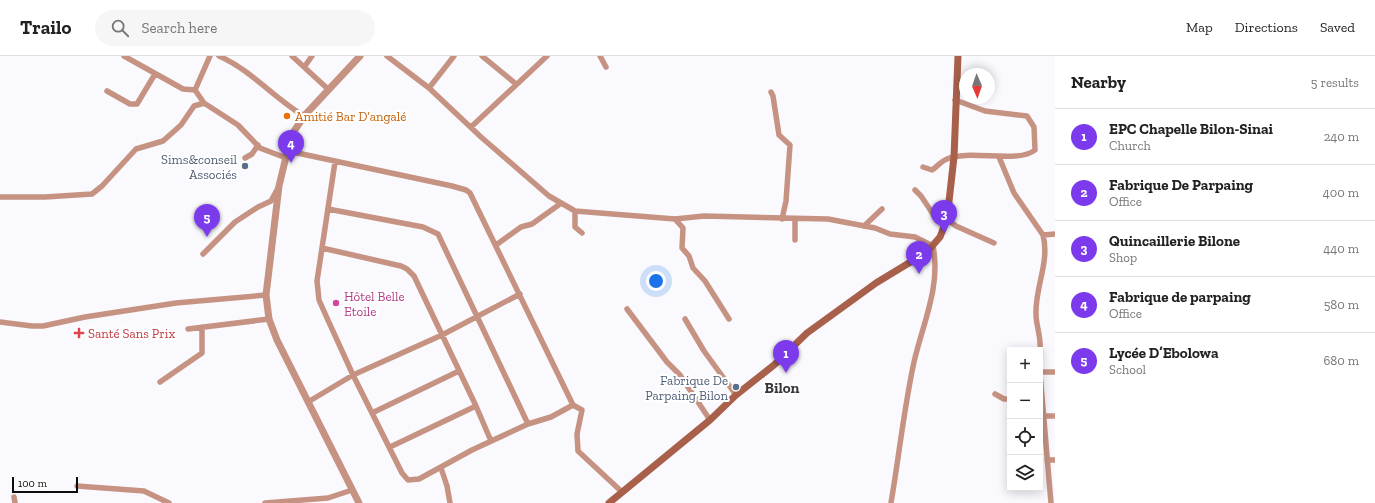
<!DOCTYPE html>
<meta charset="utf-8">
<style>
:root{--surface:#fff;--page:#f6f6f6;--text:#222;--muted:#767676;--line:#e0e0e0;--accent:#7c3aed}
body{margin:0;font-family:"Zilla Slab",serif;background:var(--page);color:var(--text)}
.controls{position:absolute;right:12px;bottom:12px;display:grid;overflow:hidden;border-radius:0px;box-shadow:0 2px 10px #0003}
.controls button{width:36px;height:36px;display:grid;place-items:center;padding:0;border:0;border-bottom:1px solid var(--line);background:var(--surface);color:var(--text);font:20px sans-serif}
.compass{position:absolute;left:959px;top:12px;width:36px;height:36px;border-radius:50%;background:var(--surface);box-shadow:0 2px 10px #0003;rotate:178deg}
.scale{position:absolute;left:12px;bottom:10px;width:66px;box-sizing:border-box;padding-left:4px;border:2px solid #0c0c0f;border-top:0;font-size:11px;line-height:14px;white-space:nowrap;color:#0c0c0f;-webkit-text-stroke:3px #fff;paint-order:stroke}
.you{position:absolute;left:656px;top:225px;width:14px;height:14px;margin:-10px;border:3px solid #fff;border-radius:50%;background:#1a73e8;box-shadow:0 0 0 6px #1a73e833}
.badge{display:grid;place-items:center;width:26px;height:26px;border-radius:50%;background:var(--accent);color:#fff;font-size:13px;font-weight:700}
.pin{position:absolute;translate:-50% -33px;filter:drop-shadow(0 1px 2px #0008)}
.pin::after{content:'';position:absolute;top:21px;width:14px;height:12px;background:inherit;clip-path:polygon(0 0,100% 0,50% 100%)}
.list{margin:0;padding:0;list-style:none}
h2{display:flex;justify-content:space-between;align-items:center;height:52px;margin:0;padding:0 16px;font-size:17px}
h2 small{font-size:13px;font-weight:400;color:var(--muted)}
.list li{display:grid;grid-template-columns:26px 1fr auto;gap:12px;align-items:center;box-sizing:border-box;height:56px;padding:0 16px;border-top:1px solid var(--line)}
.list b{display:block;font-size:15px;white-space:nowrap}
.list p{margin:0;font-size:13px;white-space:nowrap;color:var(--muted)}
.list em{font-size:13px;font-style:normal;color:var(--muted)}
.icon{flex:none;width:22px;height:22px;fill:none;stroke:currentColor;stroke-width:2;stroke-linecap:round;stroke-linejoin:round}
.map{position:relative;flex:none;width:1055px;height:447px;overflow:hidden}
header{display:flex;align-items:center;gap:24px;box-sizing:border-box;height:56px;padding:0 20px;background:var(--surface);border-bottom:1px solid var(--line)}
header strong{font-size:19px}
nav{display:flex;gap:22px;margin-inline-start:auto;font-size:14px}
.search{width:280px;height:36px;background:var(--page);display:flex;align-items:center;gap:10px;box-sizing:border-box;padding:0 14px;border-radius:22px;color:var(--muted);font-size:15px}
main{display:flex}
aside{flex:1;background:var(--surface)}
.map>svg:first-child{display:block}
</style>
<header>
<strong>Trailo</strong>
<div class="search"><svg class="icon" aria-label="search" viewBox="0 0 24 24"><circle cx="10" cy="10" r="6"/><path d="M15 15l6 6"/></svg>Search here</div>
<nav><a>Map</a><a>Directions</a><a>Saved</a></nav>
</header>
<main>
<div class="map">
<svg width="1055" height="447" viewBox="0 0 1055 447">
<rect width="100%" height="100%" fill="#faf9fe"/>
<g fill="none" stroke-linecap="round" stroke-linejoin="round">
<path stroke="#c69383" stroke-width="5.5" d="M 124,0 L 183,33 L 195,34 L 204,47 L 238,69 L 260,92 L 286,102
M 219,0 C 251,14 274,42 304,60
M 292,0 L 329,34
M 387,0 L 429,32 L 481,81 L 549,140 L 575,155 L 675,163 L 704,160 L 828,163 L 875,172 L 890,178 L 915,181 L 933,190 C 941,230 923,267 914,306 C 904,352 899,400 891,447
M 482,0 L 516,28
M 600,0 L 606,11
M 305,10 L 312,0
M 429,32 L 454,0
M 195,34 L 210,0
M 107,35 L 130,48 L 137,48 L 155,18
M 771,36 L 773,40 L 779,79 L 790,89 L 786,145 L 782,163
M 471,71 L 547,0
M 288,95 L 452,130 L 466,134 L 470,137 L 573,349 L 582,354 L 577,378 L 578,395 L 622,436
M 999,101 L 1014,137 L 1043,179 C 1050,206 1035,231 1036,258 C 1036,268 1040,278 1040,288 C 1041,296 1040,305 1040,313
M 245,102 L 252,98 L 258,89
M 335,106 L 317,225 L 319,244 L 327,262 L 353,319 L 402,417 L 408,424 L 419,423 L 472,394 L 528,368 L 551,361 L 573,349
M 923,111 L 932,114 C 937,111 941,105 947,103 C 969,93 1018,108 1035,94 L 1034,71 L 1027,60 L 985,55 L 955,44
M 915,134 L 921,140 L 935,161 L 945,167
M 0,141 L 45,141 L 92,138 L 102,130 L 136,93 L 163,85 L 181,69 L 194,50 L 204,47
M 328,153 L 423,171 L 438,178 L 528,368
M 575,155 L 575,171 L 582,177
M 675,163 L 683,172 L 682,192 L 689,200 L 693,212 L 705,225 L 729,263
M 947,163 L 956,170 L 994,187
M 864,170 L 882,153
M 1043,179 L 1055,178
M 795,184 L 795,163
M 496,189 L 521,171 L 532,168 L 560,148
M 322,192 L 401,210 L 407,213 L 414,220 L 476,350 L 491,385
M 203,198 L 235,166 L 258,151 L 271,145 L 278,132
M 627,253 L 667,306 L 680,319 L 710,364
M 685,263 L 704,295 L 736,339
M 0,266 L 32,270 L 43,270 L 85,261 L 176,247 L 266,239
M 188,273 L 269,263
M 1040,316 L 1055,316
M 1040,317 L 1051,447
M 160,326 L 202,297 L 202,271
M 995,338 L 1004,343 L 1010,343
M 308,346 L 353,319 L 442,279 L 520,238
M 372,357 L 459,315
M 1043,360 L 1055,360
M 390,391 L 476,350
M 1047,404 L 1055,404
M 441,412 L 447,430 L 450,447
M 77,430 L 144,435 L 169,447
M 14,441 L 15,447
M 265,447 L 328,442 L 352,434"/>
<path stroke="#c69383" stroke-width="7" d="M 359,447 L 277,284 L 269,263 L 266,239 L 279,130 L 291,80 L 304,60 L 360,0"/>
<path stroke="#a9604a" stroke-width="7" d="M 609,447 L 710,364 L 736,339 L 774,309 L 807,277 L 876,227 L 927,196 L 940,181 L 947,163 L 954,101 L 958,0"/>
</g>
<circle fill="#e8710a" stroke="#fff" stroke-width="1.5" cx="287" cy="60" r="4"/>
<g fill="#5c6f8a" stroke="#fff" stroke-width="1.5">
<circle cx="245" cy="110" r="4"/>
<circle cx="736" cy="331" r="4"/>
</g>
<circle fill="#d1479c" stroke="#fff" stroke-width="1.5" cx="336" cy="247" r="4"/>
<path fill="#e0444e" stroke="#fff" stroke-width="1.5" d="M77 271h4v4h4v4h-4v4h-4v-4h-4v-4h4z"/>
<g text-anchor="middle" stroke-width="4" stroke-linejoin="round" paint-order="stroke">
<g font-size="13" fill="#c56008" stroke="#fff" text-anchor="start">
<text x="295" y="65">Amitié Bar D’angalé</text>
</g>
<g font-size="13" fill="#4e5e75" stroke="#fff" text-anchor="end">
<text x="237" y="108">Sims&amp;conseil<tspan x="237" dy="15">Associés</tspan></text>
<text x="728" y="329">Fabrique De<tspan x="728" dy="15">Parpaing Bilon</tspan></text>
</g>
<g font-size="13" fill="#b23c85" stroke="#fff" text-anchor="start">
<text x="344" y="245">Hôtel Belle<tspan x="344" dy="15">Etoile</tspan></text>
</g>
<g font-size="13" fill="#be3a42" stroke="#fff" text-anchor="start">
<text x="88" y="282">Santé Sans Prix</text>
</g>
<g font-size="15" font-weight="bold" fill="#36353c" stroke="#fff">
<text x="782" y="337">Bilon</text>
</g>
</g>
</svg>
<div class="controls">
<button>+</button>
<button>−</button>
<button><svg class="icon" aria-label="locate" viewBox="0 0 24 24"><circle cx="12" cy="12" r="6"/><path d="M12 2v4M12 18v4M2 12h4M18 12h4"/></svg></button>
<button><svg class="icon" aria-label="layers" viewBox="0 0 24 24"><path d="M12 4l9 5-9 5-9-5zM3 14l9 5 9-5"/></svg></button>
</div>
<svg class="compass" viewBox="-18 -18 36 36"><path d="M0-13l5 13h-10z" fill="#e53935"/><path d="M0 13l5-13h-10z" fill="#767676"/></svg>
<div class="scale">100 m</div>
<div class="you"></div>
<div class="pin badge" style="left:786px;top:317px">1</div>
<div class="pin badge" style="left:919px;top:218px">2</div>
<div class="pin badge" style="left:944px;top:177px">3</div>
<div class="pin badge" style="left:291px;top:107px">4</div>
<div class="pin badge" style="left:207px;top:181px">5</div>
</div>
<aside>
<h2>Nearby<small>5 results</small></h2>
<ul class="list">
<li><span class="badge">1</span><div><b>EPC Chapelle Bilon-Sinai</b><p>Church</p></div><em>240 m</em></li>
<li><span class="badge">2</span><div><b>Fabrique De Parpaing</b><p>Office</p></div><em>400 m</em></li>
<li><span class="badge">3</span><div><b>Quincaillerie Bilone</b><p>Shop</p></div><em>440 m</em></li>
<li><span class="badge">4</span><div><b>Fabrique de parpaing</b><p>Office</p></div><em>580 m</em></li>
<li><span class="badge">5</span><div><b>Lycée D’Ebolowa</b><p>School</p></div><em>680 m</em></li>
</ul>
</aside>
</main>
